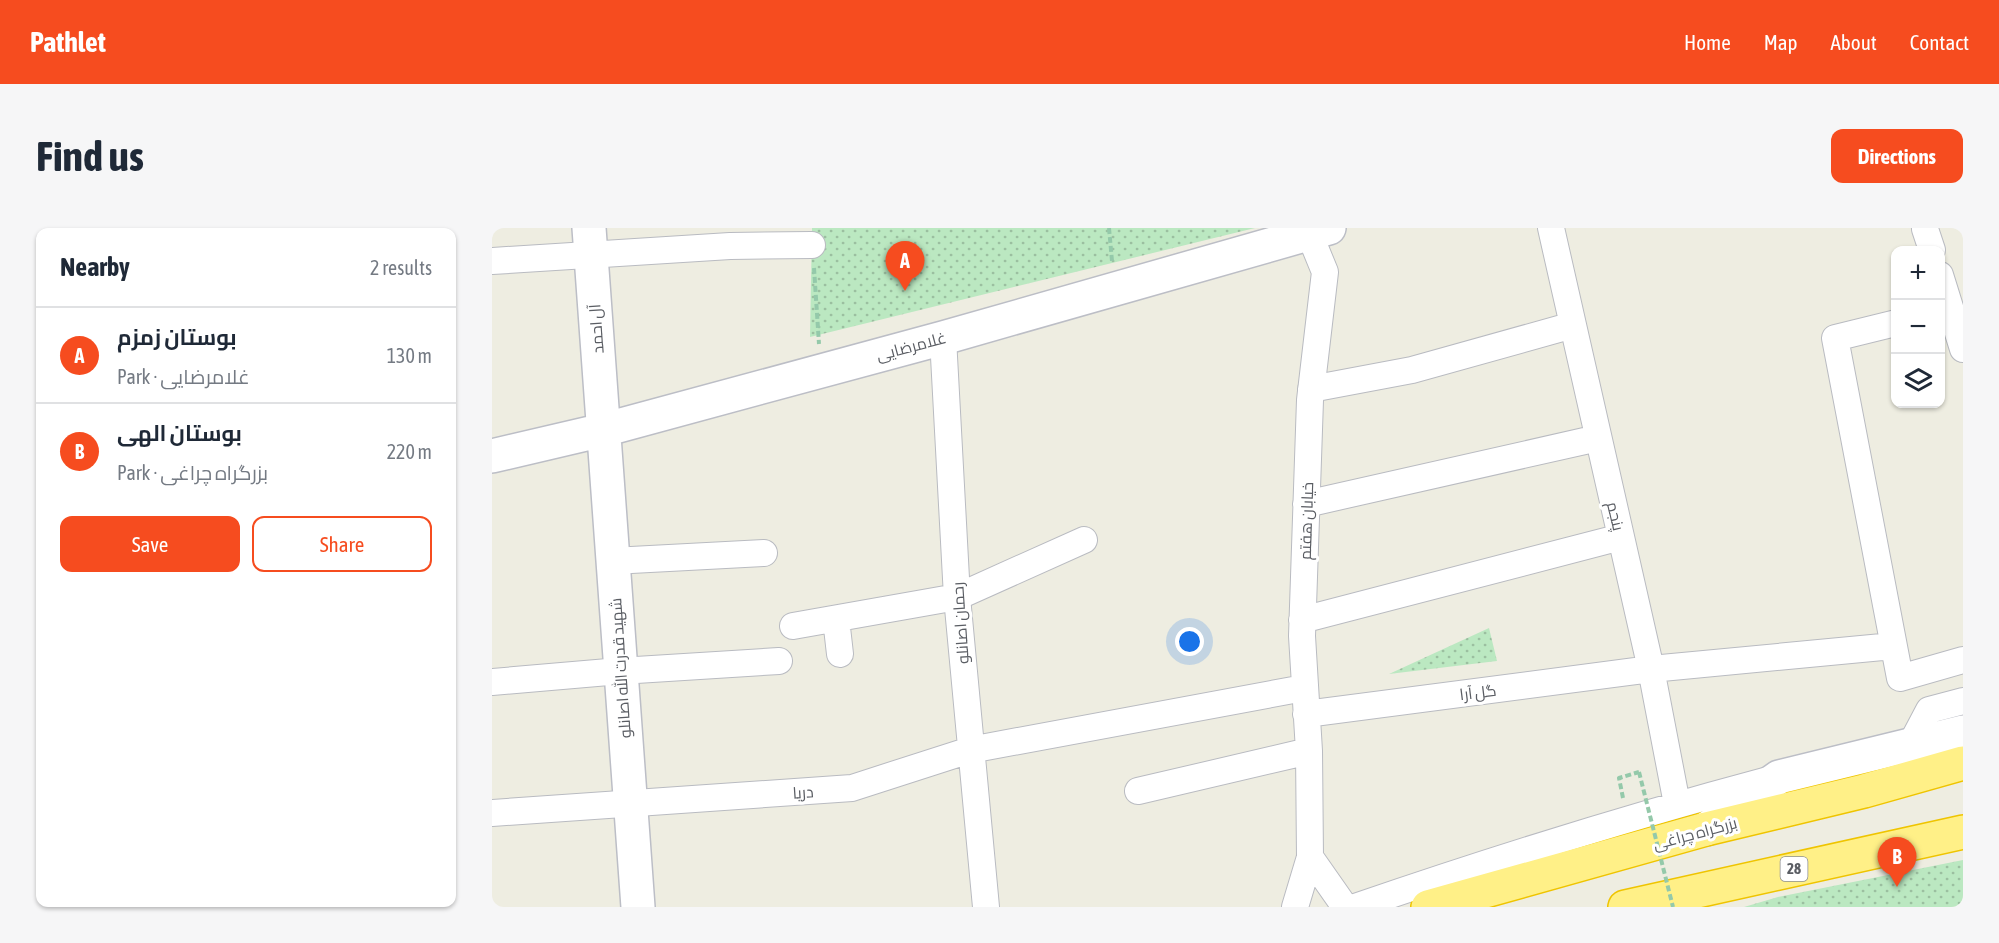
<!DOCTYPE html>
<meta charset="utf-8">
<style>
:root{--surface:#fff;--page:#f6f6f7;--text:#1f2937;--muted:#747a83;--line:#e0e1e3;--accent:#f64c1f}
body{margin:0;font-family:"Asap Condensed",Cairo,sans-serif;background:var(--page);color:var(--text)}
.controls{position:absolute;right:18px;top:18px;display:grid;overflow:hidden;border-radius:12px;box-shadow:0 2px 4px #0004}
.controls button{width:54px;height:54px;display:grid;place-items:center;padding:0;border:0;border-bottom:2px solid var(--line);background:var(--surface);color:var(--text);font:30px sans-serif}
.you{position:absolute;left:698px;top:414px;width:21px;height:21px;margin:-15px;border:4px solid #fff;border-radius:50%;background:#1a73e8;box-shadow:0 0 0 9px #1a73e833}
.badge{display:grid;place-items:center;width:39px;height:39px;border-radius:50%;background:var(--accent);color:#fff;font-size:20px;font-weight:700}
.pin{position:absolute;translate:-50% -50px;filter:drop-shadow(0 2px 3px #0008)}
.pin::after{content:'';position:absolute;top:32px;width:21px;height:18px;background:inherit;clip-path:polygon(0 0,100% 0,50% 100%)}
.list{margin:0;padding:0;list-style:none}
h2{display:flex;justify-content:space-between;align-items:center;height:78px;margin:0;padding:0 24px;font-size:26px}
h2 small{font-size:20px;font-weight:400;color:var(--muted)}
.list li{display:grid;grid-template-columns:39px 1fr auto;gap:18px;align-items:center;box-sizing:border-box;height:96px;padding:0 24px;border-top:2px solid var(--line)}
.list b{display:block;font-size:22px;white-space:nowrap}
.list p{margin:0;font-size:20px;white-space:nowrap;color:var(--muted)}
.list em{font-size:20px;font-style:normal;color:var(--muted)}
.actions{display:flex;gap:12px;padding:18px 24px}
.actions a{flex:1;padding:14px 0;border:2px solid var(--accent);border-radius:12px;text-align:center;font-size:21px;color:var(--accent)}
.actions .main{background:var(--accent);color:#fff}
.icon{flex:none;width:33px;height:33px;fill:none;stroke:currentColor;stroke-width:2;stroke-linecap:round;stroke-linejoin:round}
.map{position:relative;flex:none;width:1471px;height:679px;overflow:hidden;border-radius:12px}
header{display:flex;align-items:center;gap:36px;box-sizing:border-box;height:84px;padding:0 30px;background:var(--accent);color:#fff}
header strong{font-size:28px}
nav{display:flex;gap:33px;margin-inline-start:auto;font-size:21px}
.intro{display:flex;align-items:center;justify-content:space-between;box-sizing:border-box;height:144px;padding:0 36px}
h1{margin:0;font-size:42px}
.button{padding:15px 27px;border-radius:12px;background:var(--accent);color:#fff;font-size:21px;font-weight:700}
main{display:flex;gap:36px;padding:0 36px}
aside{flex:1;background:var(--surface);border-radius:12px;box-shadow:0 2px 4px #0004}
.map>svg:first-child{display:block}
</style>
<header>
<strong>Pathlet</strong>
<nav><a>Home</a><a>Map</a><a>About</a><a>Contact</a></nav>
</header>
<div class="intro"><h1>Find us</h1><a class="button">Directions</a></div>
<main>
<aside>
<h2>Nearby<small>2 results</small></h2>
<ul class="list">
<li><span class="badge">A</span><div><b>بوستان زمزم</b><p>Park · غلامرضایی</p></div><em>130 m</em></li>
<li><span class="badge">B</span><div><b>بوستان الهی</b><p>Park · بزرگراه چراغی</p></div><em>220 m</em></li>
</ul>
<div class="actions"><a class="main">Save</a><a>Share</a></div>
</aside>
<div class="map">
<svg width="1471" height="679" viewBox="0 0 1471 679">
<defs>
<pattern id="park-dots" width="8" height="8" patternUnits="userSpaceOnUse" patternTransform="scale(1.5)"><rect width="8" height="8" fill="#bbe8c1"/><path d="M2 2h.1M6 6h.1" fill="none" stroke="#9bbfa0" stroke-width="1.8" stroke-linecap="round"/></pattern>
</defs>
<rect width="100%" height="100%" fill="#eeede1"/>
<path fill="url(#park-dots)" d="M 320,0 L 763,0 L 318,109 Z
M 997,400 L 1005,433 L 897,446 Z
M 1471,632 L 1471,679 L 1252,679 L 1286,669 Z"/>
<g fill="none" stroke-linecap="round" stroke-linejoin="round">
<defs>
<path id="street" d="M 1059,0 L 1159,441 L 1185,576
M 1433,1 L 1440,22
M 0,33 L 238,18 L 320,17
M 1448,47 L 1471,121
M 1404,95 L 1343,110 L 1408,450 L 1471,432
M 451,110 L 465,369 L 494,679
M 819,161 L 920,142 L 1081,97
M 814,276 L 1106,210
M 120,333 L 272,325
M 344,391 L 348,426
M 810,392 L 1129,309
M 301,398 L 465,369 L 592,312
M 0,454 L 128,443 L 287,433
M 814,486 L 1159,441 L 1401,418
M 1418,518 L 1437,482 L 1471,473
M 646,563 L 817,523
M 0,585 L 360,560 L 478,522 L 812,460
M 818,629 L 853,679
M 803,679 L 818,629 L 817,523 L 810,408 L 818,172 L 833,44 L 817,5
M 863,679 C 1000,632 1137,589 1276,552"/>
<path id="secondary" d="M 97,0 L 146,679
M 0,228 L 111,202 L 451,110 L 837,0
M 1214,601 L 1287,549 L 1471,504"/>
<path id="highway" d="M 936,679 L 1214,601 L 1372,563 L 1471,535
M 1133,679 L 1471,604"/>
</defs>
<use href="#street" stroke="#b9bbc1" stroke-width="28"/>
<use href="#secondary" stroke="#bcbec6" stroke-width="36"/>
<use href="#highway" stroke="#efc400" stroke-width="36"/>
<path stroke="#94c9aa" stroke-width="4" stroke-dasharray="6 3" stroke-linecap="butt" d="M 617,0 L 620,33
M 322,40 L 327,116
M 1131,570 L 1127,550 L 1147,544"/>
<use href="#street" stroke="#fff" stroke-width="26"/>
<use href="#secondary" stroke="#fff" stroke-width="33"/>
<use href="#highway" stroke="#fff087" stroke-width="33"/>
<path stroke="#94c9aa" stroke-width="4" stroke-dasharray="6 3" stroke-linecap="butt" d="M 1147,544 L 1181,679"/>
</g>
<g text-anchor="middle" stroke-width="6" stroke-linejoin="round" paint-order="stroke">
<rect fill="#fff" stroke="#8c8e92" stroke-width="1.5" x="1288.5" y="629" width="27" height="24" rx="4.5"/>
<g font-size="15" font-weight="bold" fill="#5a5d63">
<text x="1302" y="646">28</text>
</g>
<g font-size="16" fill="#5a5d63" stroke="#fff">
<text transform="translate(104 101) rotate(-94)" y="6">آل احمد</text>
<text transform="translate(419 118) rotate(-15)" y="6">غلامرضایی</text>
<text transform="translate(1124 288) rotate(77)" y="6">پنجم</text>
<text transform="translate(814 293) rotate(-88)" y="6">خیابان هفتم</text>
<text transform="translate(468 395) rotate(-94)" y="6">رحمان اصانلو</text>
<text transform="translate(128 440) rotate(-94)" y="6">شهید قدرت الله اصانلو</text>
<text transform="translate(986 464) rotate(-7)" y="6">گل آرا</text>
<text transform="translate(311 564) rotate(-4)" y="6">دریا</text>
<text transform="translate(1203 605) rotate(-15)" y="6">بزرگراه چراغی</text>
</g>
</g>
</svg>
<div class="controls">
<button>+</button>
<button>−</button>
<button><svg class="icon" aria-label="layers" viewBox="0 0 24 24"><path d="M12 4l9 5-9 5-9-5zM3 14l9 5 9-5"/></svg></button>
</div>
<div class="you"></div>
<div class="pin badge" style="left:413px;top:63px">A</div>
<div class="pin badge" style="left:1405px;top:659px">B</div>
</div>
</main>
